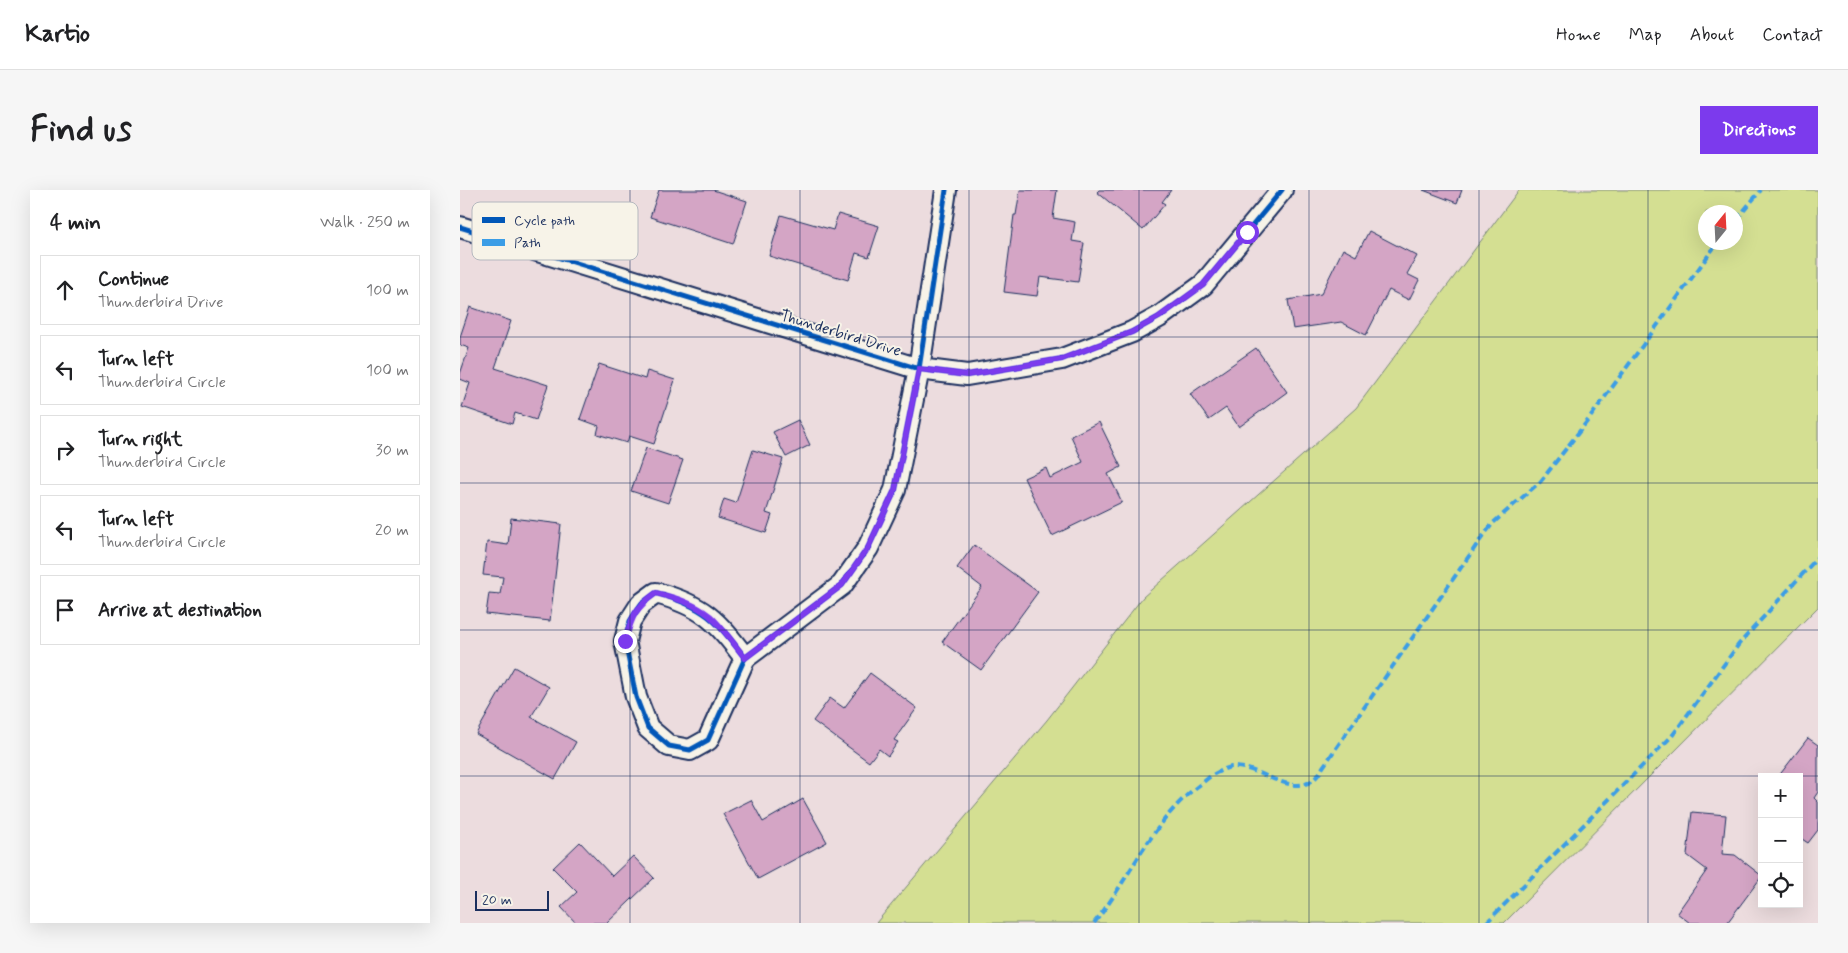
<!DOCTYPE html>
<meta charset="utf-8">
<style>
:root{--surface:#fff;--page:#f6f6f6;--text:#202124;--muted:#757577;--line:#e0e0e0;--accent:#7c3aed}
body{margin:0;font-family:Mynerve,sans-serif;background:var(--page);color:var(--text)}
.controls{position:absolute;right:15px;bottom:15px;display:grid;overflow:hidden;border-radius:0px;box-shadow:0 5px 20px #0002}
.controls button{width:45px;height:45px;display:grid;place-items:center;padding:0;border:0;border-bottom:1px solid var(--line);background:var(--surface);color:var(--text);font:25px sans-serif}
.compass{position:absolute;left:1238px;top:15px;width:45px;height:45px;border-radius:50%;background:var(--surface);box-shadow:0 5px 20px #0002;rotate:18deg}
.scale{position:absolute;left:15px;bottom:12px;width:74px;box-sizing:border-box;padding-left:5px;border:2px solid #1b2f5e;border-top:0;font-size:14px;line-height:18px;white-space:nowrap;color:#1b2f5e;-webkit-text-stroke:4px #f7f3e8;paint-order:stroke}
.stop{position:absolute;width:15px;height:15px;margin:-11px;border:4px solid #7c3aed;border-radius:50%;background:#fff}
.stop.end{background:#7c3aed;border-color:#fff;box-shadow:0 1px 5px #0008}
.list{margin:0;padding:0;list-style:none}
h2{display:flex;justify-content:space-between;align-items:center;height:65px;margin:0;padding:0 20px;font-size:21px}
h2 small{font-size:16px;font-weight:400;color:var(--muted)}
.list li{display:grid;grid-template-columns:32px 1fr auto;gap:15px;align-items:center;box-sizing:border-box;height:70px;margin:0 10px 10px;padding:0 10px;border:1px solid var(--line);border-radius:0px}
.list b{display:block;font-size:19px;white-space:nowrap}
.list p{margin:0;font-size:16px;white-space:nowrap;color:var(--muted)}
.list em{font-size:16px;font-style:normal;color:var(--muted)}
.icon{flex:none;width:28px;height:28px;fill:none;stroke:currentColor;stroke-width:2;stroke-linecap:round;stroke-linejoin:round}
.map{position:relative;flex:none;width:1358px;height:733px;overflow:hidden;border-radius:0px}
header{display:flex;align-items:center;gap:30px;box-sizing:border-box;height:70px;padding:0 25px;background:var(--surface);border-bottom:1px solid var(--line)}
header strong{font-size:24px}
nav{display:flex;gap:28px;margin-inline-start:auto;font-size:18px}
.intro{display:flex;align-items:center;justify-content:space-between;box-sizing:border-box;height:120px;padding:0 30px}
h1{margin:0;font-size:35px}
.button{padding:12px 22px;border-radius:0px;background:var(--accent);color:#fff;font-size:18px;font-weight:700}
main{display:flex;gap:30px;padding:0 30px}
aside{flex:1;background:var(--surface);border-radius:0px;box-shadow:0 5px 20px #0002}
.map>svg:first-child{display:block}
</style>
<header>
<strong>Kartio</strong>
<nav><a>Home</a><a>Map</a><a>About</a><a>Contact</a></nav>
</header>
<div class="intro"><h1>Find us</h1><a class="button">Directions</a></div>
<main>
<aside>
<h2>4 min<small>Walk · 250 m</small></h2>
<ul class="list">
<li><svg class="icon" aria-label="ahead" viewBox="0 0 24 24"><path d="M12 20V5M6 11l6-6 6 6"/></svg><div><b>Continue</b><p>Thunderbird Drive</p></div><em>100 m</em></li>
<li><svg class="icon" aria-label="left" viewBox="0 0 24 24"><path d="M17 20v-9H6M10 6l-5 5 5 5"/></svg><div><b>Turn left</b><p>Thunderbird Circle</p></div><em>100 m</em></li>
<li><svg class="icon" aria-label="right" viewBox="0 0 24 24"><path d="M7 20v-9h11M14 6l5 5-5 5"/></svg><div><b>Turn right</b><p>Thunderbird Circle</p></div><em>30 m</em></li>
<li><svg class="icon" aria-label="left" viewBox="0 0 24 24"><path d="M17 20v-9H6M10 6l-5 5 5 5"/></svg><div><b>Turn left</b><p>Thunderbird Circle</p></div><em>20 m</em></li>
<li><svg class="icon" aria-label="arrive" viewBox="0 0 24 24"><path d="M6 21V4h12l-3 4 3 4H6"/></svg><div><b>Arrive at destination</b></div></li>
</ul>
</aside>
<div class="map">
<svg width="1358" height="733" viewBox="0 0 1358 733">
<rect width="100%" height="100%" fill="#ecdcde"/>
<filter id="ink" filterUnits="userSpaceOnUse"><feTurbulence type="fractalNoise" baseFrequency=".02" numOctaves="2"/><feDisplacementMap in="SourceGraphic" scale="10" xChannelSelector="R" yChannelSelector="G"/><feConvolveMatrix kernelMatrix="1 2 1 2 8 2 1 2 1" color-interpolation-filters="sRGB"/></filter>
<g filter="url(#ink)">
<path fill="#d4df92" stroke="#788778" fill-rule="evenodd" d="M 1059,0 L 1358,0 L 1358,417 L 1044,733 L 416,733 L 587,530 L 683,407 L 896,218 ZM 1246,22 L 1276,22 L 1276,52 L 1246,52 Z"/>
<path fill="#d4a5c5" stroke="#1b2f5e" d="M 199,0 L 253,0 L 287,11 L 273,54 L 190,27 Z
M 560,0 L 597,0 L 593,28 L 615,32 L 612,51 L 624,53 L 618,92 L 580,87 L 577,106 L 544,102 L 554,25 L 556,25 Z
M 639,0 L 711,0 L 702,12 L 705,14 L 683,40 L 637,2 Z
M 963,0 L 1002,0 L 997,13 Z
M 378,24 L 419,36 L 409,67 L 396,63 L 388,90 L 309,66 L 321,25 L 373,40 Z
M 909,41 L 957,66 L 947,84 L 959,90 L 949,110 L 929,100 L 906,145 L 881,132 L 833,139 L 828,110 L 861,104 L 883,59 L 896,66 Z
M 10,117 L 51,131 L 35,178 L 88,195 L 76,230 L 55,223 L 52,234 L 2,217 L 10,193 L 0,189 L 0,184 L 9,158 L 0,155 L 0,147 Z
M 796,158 L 827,202 L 779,237 L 766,218 L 749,230 L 730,204 Z
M 139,174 L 185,189 L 187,181 L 215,190 L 194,254 L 169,246 L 167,253 L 137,244 L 139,236 L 120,229 Z
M 338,230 L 350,255 L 326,267 L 313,242 Z
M 639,232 L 661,277 L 648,284 L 662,312 L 592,346 L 564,288 L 586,278 L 590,288 L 623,272 L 611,246 Z
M 186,258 L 223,270 L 208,313 L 171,301 Z
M 293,260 L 323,269 L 306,323 L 312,325 L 306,343 L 258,328 L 264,309 L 276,313 Z
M 51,328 L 101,334 L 90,431 L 26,424 L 29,403 L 40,404 L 43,387 L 23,385 L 27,352 L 48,355 Z
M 514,355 L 578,402 L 521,480 L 482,452 L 522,397 L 497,378 Z
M 54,477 L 89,497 L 71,527 L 116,552 L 95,589 L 16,544 Z
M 410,483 L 457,518 L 434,550 L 438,552 L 428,566 L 419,559 L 409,572 L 353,531 L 370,508 L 384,518 Z
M 1348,548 L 1358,555 L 1358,602 L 1354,608 L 1358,612 L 1358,640 L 1348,653 L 1339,647 L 1339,587 L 1318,587 Z
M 343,609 L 367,652 L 298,689 L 263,624 L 291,610 L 303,632 Z
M 1232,622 L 1266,625 L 1262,664 L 1275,665 L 1302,686 L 1267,733 L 1230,733 L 1217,723 L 1247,680 L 1227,665 Z
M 120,652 L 152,686 L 173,666 L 194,688 L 147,733 L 116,733 L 101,717 L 117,702 L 93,678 Z"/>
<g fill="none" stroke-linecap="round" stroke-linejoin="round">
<defs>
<path id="minor" d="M 0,37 L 459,179 L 507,185 L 602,169 L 672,142 L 699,127 L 743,95 L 822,0
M 285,468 C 256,430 244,416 196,403 L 181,414 L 170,431 L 165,451 L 176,507 L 188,538 L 209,556 L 230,560 L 248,550 L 285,468 L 382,395 L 408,358 L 435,300 L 459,179 L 486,0"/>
</defs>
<use href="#minor" stroke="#1b2f5e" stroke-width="24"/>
<use href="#minor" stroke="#f7f3e8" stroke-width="20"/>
<path stroke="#3b9de6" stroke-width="4" stroke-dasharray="8 4" stroke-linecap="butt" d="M 1276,30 L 1301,0
M 634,733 C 670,689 691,632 738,596 C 744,592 750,586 756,583 C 760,581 766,578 771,577 C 802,574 842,619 863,577 L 1018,353 L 1033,333 L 1081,291 L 1129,229 L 1258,52
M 1026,733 L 1212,546 L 1279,454 L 1358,367"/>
<defs>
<path id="cycleway" d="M 0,37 L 459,179 L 507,185 L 602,169 L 672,142 L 699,127 L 743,95 L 822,0
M 285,468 C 256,430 244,416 196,403 L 181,414 L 170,431 L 165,451 L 176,507 L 188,538 L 209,556 L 230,560 L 248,550 L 285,468 L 382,395 L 408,358 L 435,300 L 459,179 L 486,0"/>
</defs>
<use href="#cycleway" stroke="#f7f3e8" stroke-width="8"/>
<use href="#cycleway" stroke="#0057b8" stroke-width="5"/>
</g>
</g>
<g fill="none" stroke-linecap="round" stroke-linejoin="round" filter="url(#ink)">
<path stroke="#7c3aed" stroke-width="6" d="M 165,451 C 172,426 175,418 196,403 C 215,408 234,413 250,426 C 263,438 274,454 285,468 L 382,395 L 408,358 L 435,300 L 459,179 L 507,185 L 602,169 L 672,142 L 699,127 L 743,95 L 787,42"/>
</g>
<path fill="none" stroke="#1b2f5e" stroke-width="1" stroke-opacity="0.55" d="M 170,0 L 170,733M 340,0 L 340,733M 509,0 L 509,733M 679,0 L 679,733M 849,0 L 849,733M 1019,0 L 1019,733M 1188,0 L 1188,733M 0,147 L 1358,147M 0,293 L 1358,293M 0,440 L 1358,440M 0,586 L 1358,586"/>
<g text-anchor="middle" stroke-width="4" stroke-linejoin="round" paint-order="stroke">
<g font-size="16" fill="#1b2f5e" stroke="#f7f3e8">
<text transform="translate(381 142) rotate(17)" y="6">Thunderbird Drive</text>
</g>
</g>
<rect x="12" y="12" width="166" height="58" rx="8" fill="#f7f3e8" stroke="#b5b8bf" stroke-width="1"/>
<rect x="22" y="27" width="23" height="6" fill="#0057b8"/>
<rect x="22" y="49" width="23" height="7" fill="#3b9de6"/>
<g font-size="14" fill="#1b2f5e">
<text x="54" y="35">Cycle path</text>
<text x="54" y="57">Path</text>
</g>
</svg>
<div class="controls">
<button>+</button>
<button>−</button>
<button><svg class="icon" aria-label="locate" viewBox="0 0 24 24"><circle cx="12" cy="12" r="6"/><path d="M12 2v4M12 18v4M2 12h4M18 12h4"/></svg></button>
</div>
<svg class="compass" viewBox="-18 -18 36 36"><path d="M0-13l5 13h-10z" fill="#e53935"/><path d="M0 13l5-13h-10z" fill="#757577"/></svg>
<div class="scale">20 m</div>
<div class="stop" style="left:787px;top:42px"></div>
<div class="stop end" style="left:165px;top:451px"></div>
</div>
</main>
